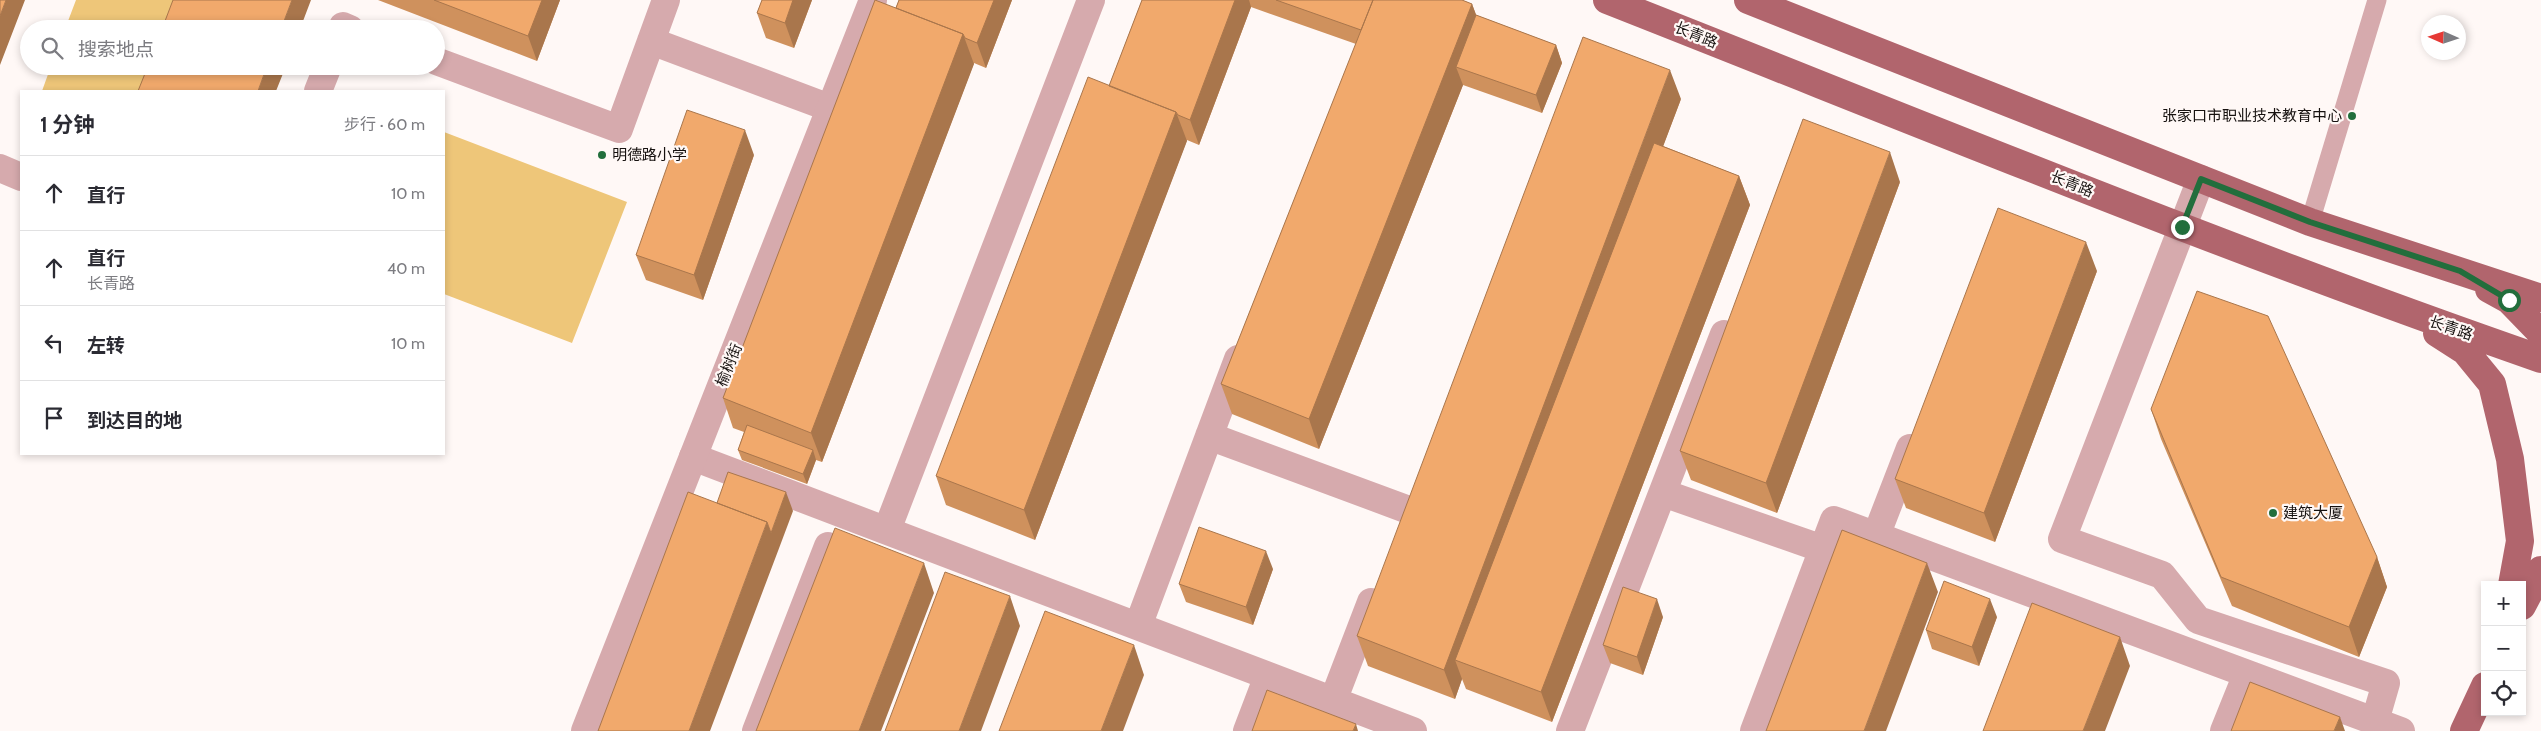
<!DOCTYPE html>
<html lang="zh">
<meta charset="utf-8">
<style>
:root{--surface:#fff;--page:#f2f2f3;--text:#2b2b33;--muted:#7c7c81;--line:#e1e1e2}
body{margin:0;font-family:Cabin,"Noto Sans SC",sans-serif;background:var(--page);color:var(--text)}
.controls{position:absolute;right:15px;bottom:15px;display:grid;overflow:hidden;border-radius:0px;box-shadow:0 2px 8px #0003}
.controls button{width:45px;height:45px;display:grid;place-items:center;padding:0;border:0;border-bottom:1px solid var(--line);background:var(--surface);color:var(--text);font:25px sans-serif}
.compass{position:absolute;left:2421px;top:15px;width:45px;height:45px;border-radius:50%;background:var(--surface);box-shadow:0 2px 8px #0003;rotate:273deg}
.stop{position:absolute;width:15px;height:15px;margin:-11px;border:4px solid #226e3c;border-radius:50%;background:#fff}
.stop.end{background:#226e3c;border-color:#fff;box-shadow:0 1px 5px #0008}
.list{margin:0;padding:0;list-style:none}
h2{display:flex;justify-content:space-between;align-items:center;height:65px;margin:0;padding:0 20px;font-size:21px}
h2 small{font-size:16px;font-weight:400;color:var(--muted)}
.list li{display:grid;grid-template-columns:32px 1fr auto;gap:15px;align-items:center;box-sizing:border-box;height:75px;padding:0 20px;border-top:1px solid var(--line)}
.list b{display:block;font-size:19px;white-space:nowrap}
.list p{margin:0;font-size:16px;white-space:nowrap;color:var(--muted)}
.list em{font-size:16px;font-style:normal;color:var(--muted)}
.icon{flex:none;width:28px;height:28px;fill:none;stroke:currentColor;stroke-width:2;stroke-linecap:round;stroke-linejoin:round}
.map{position:relative;flex:none;width:2541px;height:731px;overflow:hidden}
.search{position:absolute;background:var(--surface);box-shadow:0 2px 8px #0003;left:20px;top:20px;width:425px;height:55px;display:flex;align-items:center;gap:12px;box-sizing:border-box;padding:0 18px;border-radius:28px;color:var(--muted);font-size:19px}
.panel{position:absolute;background:var(--surface);box-shadow:0 2px 8px #0003;left:20px;top:90px;width:425px;height:365px;border-radius:0px}
.map>svg:first-child{display:block}
</style>
<div class="map">
<svg width="2541" height="731" viewBox="0 0 2541 731">
<rect width="100%" height="100%" fill="#fff8f6"/>
<path fill="#eec679" d="M 76,0 L 176,0 L 165,29 L 65,29 Z
M 51,66 L 151,66 L 141,91 L 42,91 Z
M 444,132 L 627,202 L 572,343 L 444,294 Z"/>
<g fill="none" stroke-linecap="round" stroke-linejoin="round">
<path stroke="#d6aaad" stroke-width="19" d="M 2310,222 L 2377,0"/>
<path stroke="#d6aaad" stroke-width="28" d="M 342,29 L 343,26 L 350,29
M 651,41 L 830,108
M 436,61 L 619,129 L 666,0
M 318,91 L 328,66
M 0,168 L 21,177
M 2201,179 L 2062,539 L 2162,575 L 2198,620 L 2386,683 L 2375,721
M 1209,436 L 1406,509
M 693,457 L 1413,731
M 1663,493 L 1823,549
M 887,530 L 1091,0
M 1876,536 L 1910,448
M 1138,626 L 1238,359
M 1333,701 L 1371,602
M 756,731 L 828,546
M 1247,731 L 1268,676
M 1570,731 L 1724,334
M 1754,731 L 1834,520 L 2401,731
M 2224,731 L 2247,674"/>
<path stroke="#d6aaad" stroke-width="28" d="M 585,731 L 873,0"/>
<path stroke="#b1656d" stroke-width="28" d="M 1607,0 C 1917,122 2226,250 2541,359
M 1748,0 L 2310,222 L 2541,298
M 2489,289 L 2509,300 L 2541,333
M 2437,333 L 2465,351 L 2492,384 L 2510,459 L 2520,541 L 2512,585
M 2522,606 L 2541,570
M 2464,731 L 2485,686"/>
</g>
<path fill="#cf915d" d="M 378,0 L 560,0 L 537,61 Z
M 762,0 L 812,0 L 794,48 L 766,38 L 757,13 Z
M 899,0 L 1012,0 L 986,68 L 974,63 L 822,462 L 816,460 L 807,484 L 742,460 L 738,450 L 744,432 L 733,428 L 723,398 Z
M 1142,0 L 1462,0 L 1472,4 L 1476,15 L 1556,45 L 1562,63 L 1542,113 L 1463,85 L 1319,449 L 1232,414 L 1221,384 L 1356,44 L 1251,7 L 1199,145 L 1187,140 L 1035,540 L 946,505 L 936,476 L 1109,86 Z
M 1681,99 L 1663,146 L 1739,176 L 1750,205 L 1552,722 L 1466,689 L 1462,679 L 1455,699 L 1368,666 L 1357,636 Z
M 754,155 L 703,300 L 646,280 L 636,255 Z
M 1900,182 L 1777,513 L 1691,480 L 1680,451 Z
M 2097,271 L 1995,542 L 1906,508 L 1895,479 Z
M 2151,409 L 2377,557 L 2387,587 L 2359,657 L 2232,606 L 2161,439 Z
M 1273,569 L 1253,625 L 1186,602 L 1179,584 Z
M 1663,617 L 1643,675 L 1610,663 L 1603,645 Z
M 1997,617 L 1979,666 L 1932,649 L 1926,630 Z"/>
<path fill="#a9764c" d="M 6,0 L 25,0 L 0,65 L 0,16 Z
M 292,0 L 311,0 L 300,29 L 281,29 Z
M 542,0 L 560,0 L 537,61 L 528,36 Z
M 793,0 L 812,0 L 794,48 L 785,23 Z
M 994,0 L 1012,0 L 986,68 L 977,43 Z
M 1235,0 L 1249,0 L 1251,7 L 1199,145 L 1190,120 Z
M 1472,4 L 1483,33 L 1456,67 L 1463,85 L 1319,449 L 1309,419 Z
M 963,34 L 974,64 L 822,462 L 811,433 Z
M 1556,45 L 1562,63 L 1542,113 L 1536,95 Z
M 267,66 L 286,66 L 276,91 L 258,91 Z
M 1670,70 L 1681,99 L 1468,664 L 1455,660 L 1462,679 L 1455,699 L 1444,670 Z
M 1176,112 L 1187,141 L 1035,540 L 1024,510 Z
M 745,130 L 754,155 L 703,300 L 694,275 Z
M 1890,152 L 1900,182 L 1777,513 L 1766,483 Z
M 1739,176 L 1750,205 L 1552,722 L 1541,692 Z
M 2086,242 L 2097,271 L 1995,542 L 1984,513 Z
M 813,450 L 816,460 L 807,484 L 803,474 Z
M 786,492 L 793,511 L 778,551 L 771,533 Z
M 767,522 L 778,551 L 710,731 L 689,731 Z
M 1266,551 L 1273,569 L 1253,625 L 1246,607 Z
M 2377,557 L 2387,587 L 2359,657 L 2349,627 Z
M 924,563 L 934,593 L 881,731 L 859,731 Z
M 1927,563 L 1938,592 L 1886,731 L 1864,731 Z
M 1010,596 L 1020,626 L 981,731 L 959,731 Z
M 1657,599 L 1663,617 L 1643,675 L 1637,657 Z
M 1990,599 L 1997,617 L 1979,666 L 1972,647 Z
M 2120,637 L 2130,666 L 2105,731 L 2083,731 Z
M 1134,645 L 1144,675 L 1123,731 L 1101,731 Z
M 2340,717 L 2345,731 L 2334,731 Z
M 1356,724 L 1358,731 L 1353,731 Z"/>
<path fill="#f1a96c" stroke="#a9764c" d="M 0,0 L 6,0 L 0,16 Z
M 173,0 L 292,0 L 281,29 L 162,29 Z
M 434,0 L 542,0 L 528,36 Z
M 762,0 L 793,0 L 785,23 L 757,13 Z
M 875,0 L 963,34 L 811,433 L 723,398 Z
M 899,0 L 994,0 L 977,43 L 965,38 L 963,34 L 896,8 Z
M 1142,0 L 1235,0 L 1190,120 L 1178,115 L 1176,112 L 1109,86 Z
M 1276,0 L 1373,0 L 1361,30 Z
M 1373,0 L 1462,0 L 1472,4 L 1309,419 L 1221,384 Z
M 1476,15 L 1556,45 L 1536,95 L 1456,67 Z
M 1583,37 L 1670,70 L 1444,670 L 1357,636 Z
M 148,66 L 267,66 L 258,91 L 138,91 Z
M 1088,77 L 1176,112 L 1024,510 L 936,476 Z
M 687,110 L 745,130 L 694,275 L 636,255 Z
M 1803,119 L 1890,152 L 1766,483 L 1680,451 Z
M 1654,143 L 1739,176 L 1541,692 L 1455,660 Z
M 1998,208 L 2086,242 L 1984,513 L 1895,479 Z
M 2197,291 L 2268,316 L 2377,557 L 2349,627 L 2221,577 L 2151,409 Z
M 747,425 L 813,450 L 803,474 L 738,450 Z
M 728,472 L 786,492 L 771,533 L 767,522 L 717,503 Z
M 688,492 L 767,522 L 689,731 L 598,731 Z
M 1199,527 L 1266,551 L 1246,607 L 1179,584 Z
M 835,528 L 924,563 L 859,731 L 756,731 Z
M 1842,530 L 1927,563 L 1864,731 L 1766,731 Z
M 945,572 L 1010,596 L 959,731 L 885,731 Z
M 1944,581 L 1990,599 L 1972,647 L 1926,630 Z
M 1623,587 L 1657,599 L 1637,657 L 1603,645 Z
M 2032,603 L 2120,637 L 2083,731 L 1983,731 Z
M 1045,611 L 1134,645 L 1101,731 L 999,731 Z
M 2250,682 L 2340,717 L 2334,731 L 2231,731 Z
M 1267,690 L 1356,724 L 1353,731 L 1252,731 Z"/>
<g fill="none" stroke-linecap="round" stroke-linejoin="round">
<path stroke="#226e3c" stroke-width="6" d="M 2182,227 L 2201,179 L 2310,222 L 2460,271 L 2509,300"/>
</g>
<g fill="#226e3c" stroke="#fff8f6" stroke-width="2">
<circle cx="2352" cy="116" r="5"/>
<circle cx="602" cy="155" r="5"/>
<circle cx="2273" cy="513" r="5"/>
</g>
<g text-anchor="middle" stroke-width="4.5" stroke-linejoin="round" paint-order="stroke">
<g font-size="15" fill="#16110f" stroke="#fff8f6">
<text transform="translate(1696 35) rotate(22)" y="5">长青路</text>
<text transform="translate(2072 184) rotate(22)" y="5">长青路</text>
<text transform="translate(2451 328) rotate(19)" y="5">长青路</text>
<text transform="translate(729 365) rotate(-68)" y="5">榆树街</text>
</g>
<g font-size="15" fill="#16110f" stroke="#fff8f6" text-anchor="start">
<text x="2342" y="121" text-anchor="end">张家口市职业技术教育中心</text>
<text x="612" y="160">明德路小学</text>
<text x="2283" y="518">建筑大厦</text>
</g>
</g>
</svg>
<div class="controls">
<button>+</button>
<button>−</button>
<button><svg class="icon" aria-label="locate" viewBox="0 0 24 24"><circle cx="12" cy="12" r="6"/><path d="M12 2v4M12 18v4M2 12h4M18 12h4"/></svg></button>
</div>
<svg class="compass" viewBox="-18 -18 36 36"><path d="M0-13l5 13h-10z" fill="#e53935"/><path d="M0 13l5-13h-10z" fill="#7c7c81"/></svg>
<div class="stop" style="left:2509px;top:300px"></div>
<div class="stop end" style="left:2182px;top:227px"></div>
<div class="search"><svg class="icon" aria-label="search" viewBox="0 0 24 24"><circle cx="10" cy="10" r="6"/><path d="M15 15l6 6"/></svg>搜索地点</div>
<section class="panel">
<h2>1 分钟<small>步行 · 60 m</small></h2>
<ul class="list">
<li><svg class="icon" aria-label="ahead" viewBox="0 0 24 24"><path d="M12 20V5M6 11l6-6 6 6"/></svg><div><b>直行</b></div><em>10 m</em></li>
<li><svg class="icon" aria-label="ahead" viewBox="0 0 24 24"><path d="M12 20V5M6 11l6-6 6 6"/></svg><div><b>直行</b><p>长青路</p></div><em>40 m</em></li>
<li><svg class="icon" aria-label="left" viewBox="0 0 24 24"><path d="M17 20v-9H6M10 6l-5 5 5 5"/></svg><div><b>左转</b></div><em>10 m</em></li>
<li><svg class="icon" aria-label="arrive" viewBox="0 0 24 24"><path d="M6 21V4h12l-3 4 3 4H6"/></svg><div><b>到达目的地</b></div></li>
</ul>
</section>
</div>
